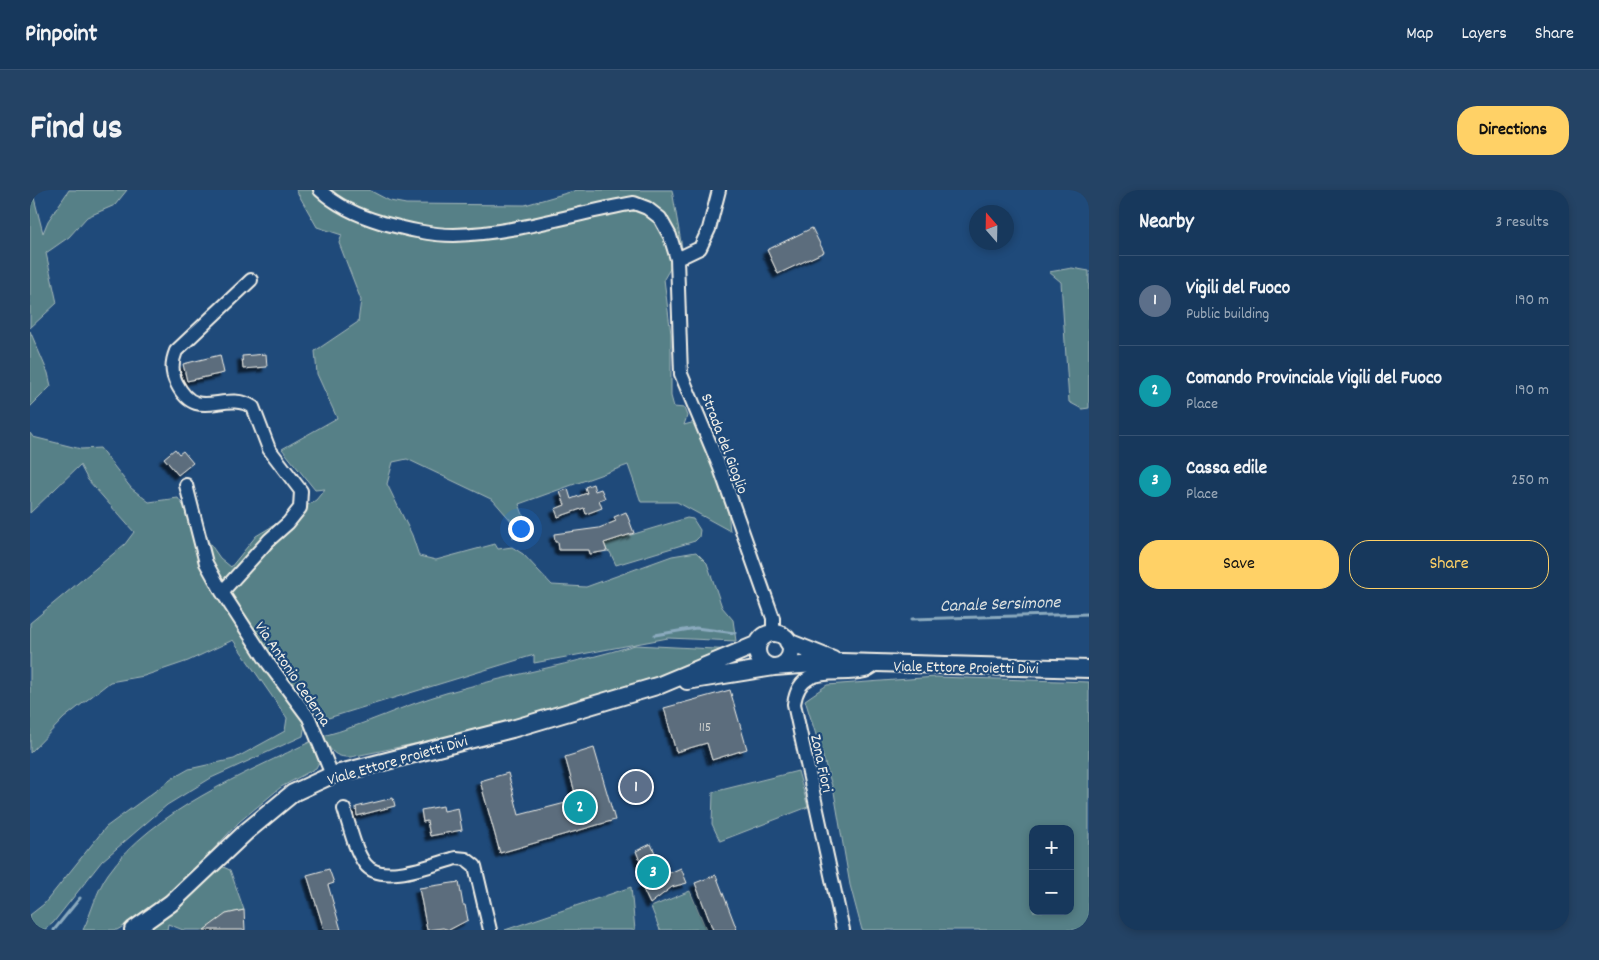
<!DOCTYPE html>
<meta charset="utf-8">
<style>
:root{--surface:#17385c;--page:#244365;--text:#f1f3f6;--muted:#9eacbb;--line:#365272;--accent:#ffd166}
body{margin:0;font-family:Dekko,sans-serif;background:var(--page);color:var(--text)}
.controls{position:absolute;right:15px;bottom:15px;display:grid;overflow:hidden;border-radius:10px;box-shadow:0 2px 8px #0003}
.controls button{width:45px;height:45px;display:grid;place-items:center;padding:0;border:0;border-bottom:1px solid var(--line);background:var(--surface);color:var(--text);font:25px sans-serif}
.compass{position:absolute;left:939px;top:15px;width:45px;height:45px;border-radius:50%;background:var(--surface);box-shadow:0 2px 8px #0003;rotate:340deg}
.you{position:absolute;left:490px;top:338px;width:18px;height:18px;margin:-12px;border:4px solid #fff;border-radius:50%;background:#1a73e8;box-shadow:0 0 0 8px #1a73e833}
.badge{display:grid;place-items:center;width:32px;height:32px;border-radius:50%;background:var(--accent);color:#fff;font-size:16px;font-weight:700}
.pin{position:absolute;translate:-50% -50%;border:2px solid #fff;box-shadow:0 1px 5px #0006}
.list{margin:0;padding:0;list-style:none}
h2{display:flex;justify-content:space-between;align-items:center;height:65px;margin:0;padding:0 20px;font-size:21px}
h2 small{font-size:16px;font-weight:400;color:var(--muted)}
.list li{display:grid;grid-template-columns:32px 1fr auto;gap:15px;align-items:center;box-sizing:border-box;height:90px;padding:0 20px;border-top:1px solid var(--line)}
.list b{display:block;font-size:19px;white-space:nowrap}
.list p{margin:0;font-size:16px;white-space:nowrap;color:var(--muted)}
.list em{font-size:16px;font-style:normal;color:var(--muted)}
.actions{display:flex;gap:10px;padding:15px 20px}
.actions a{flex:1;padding:11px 0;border:1px solid var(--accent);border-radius:20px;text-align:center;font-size:18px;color:var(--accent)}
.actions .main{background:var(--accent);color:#111}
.map{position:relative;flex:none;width:1059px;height:740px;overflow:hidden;border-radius:20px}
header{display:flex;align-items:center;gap:30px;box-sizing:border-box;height:70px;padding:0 25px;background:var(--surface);border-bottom:1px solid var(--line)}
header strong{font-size:24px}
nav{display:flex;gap:28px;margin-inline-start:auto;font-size:18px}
.intro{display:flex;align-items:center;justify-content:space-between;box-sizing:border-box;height:120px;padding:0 30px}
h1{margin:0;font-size:35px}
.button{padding:12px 22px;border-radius:20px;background:var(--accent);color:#111;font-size:18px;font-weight:700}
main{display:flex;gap:30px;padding:0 30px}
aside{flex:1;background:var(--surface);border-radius:20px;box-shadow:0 2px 8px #0003}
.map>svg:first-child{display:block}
</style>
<header>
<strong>Pinpoint</strong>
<nav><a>Map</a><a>Layers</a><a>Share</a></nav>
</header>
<div class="intro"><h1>Find us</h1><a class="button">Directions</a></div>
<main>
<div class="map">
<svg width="1059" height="740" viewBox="0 0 1059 740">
<defs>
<filter id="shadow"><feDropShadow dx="-4.5" dy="4.5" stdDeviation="1" flood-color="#0009"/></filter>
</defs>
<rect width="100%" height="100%" fill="#1f4a7a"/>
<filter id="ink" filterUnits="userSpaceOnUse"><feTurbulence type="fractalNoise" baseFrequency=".02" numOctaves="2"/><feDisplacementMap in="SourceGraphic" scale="10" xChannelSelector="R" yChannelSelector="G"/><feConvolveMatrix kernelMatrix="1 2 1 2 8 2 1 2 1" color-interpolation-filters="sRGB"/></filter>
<g filter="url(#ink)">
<path fill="#568087" stroke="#a5b8b8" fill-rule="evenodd" d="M 0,0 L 2,0 L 13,43 L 18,31 L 39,0 L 97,0 L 85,15 L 57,27 L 39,47 L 16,63 L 27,113 L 0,138 Z
M 266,0 L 339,0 L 360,11 L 376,14 L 495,15 L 547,0 L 642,0 L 652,58 L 634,89 L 641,144 L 641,206 L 644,217 L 654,218 L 657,226 L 654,235 L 665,232 L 697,310 L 700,341 L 647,312 L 611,312 L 598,275 L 489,314 L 500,343 L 483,348 L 483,333 L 463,310 L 377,269 L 363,272 L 357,294 L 382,345 L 389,366 L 406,370 L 465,354 L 468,359 L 482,357 L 493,364 L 522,395 L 556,397 L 642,366 L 666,362 L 677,373 L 692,417 L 703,430 L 706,451 L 638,448 L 504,473 L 504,465 L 295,529 L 274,539 L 273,546 L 181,588 L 137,615 L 72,671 L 23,733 L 14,740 L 0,740 L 0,725 L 14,714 L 76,637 L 143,588 L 159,579 L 204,569 L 255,541 L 257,528 L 203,450 L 158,471 L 114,486 L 80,492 L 34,528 L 0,563 L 0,433 L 95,354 L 104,342 L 58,290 L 50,275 L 0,323 L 0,243 L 3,247 L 51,259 L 70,258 L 101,298 L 119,312 L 148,308 L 190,368 L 201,377 L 226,346 L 286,310 L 295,299 L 285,300 L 252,259 L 307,228 L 287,184 L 285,161 L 328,132 L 331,110 L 309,53 L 312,45 L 287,37 Z
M 1042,78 L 1059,81 L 1059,218 L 1052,219 L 1039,212 L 1031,92 L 1019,82 Z
M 0,141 L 18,183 L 21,196 L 0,217 Z
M 657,328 L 663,329 L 670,340 L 669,347 L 665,351 L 586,375 L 580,362 L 577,361 L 572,346 L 581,351 Z
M 605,455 L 705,460 L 659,481 L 480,534 L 321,567 C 304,568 300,560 293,546 C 335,535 374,515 416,503 C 479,485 543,474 605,455 Z
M 906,487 L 1059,492 L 1059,740 L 832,740 L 820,695 L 804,602 L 775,510 L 797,495 ZM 1003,639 L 1040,639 L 1040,721 L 1003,721 Z
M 284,550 L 290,570 L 286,578 L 251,597 L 209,632 L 153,692 L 102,731 L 87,740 L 53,740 C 62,722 66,701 78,684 C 122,621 216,583 284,550 Z
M 768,581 L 778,617 L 690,651 L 682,634 L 683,602 Z
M 191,676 L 200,680 L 214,720 L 196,724 L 177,740 L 153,740 L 138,734 L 137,740 L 120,740 L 143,717 Z
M 601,697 L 605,740 L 475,740 Z
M 660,701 L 676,739 L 630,740 L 621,717 Z"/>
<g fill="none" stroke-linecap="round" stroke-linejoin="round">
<path stroke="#8baabe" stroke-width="3" d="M 882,429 L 1059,424
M 625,445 L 666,438 L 705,443
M 24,740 L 50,708"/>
</g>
<path fill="#5c6d7d" stroke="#f4f1e8" filter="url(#shadow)" d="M 782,38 L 794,62 L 748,84 L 737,60 Z
M 236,164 L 237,177 L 213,179 L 212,166 Z
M 190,165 L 194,183 L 157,191 L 153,174 Z
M 145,259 L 149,264 L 153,261 L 163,273 L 148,285 L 134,268 Z
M 563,294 L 565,301 L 571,299 L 575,308 L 569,310 L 572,318 L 556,324 L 554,318 L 528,327 L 525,319 L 535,315 L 530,302 L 538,299 L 541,309 L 557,303 L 555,297 Z
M 596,322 L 604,343 L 574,353 L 577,361 L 560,364 L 559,360 L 529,360 L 528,352 L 525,352 L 524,344 L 569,338 L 586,331 L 584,327 Z
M 700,500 L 717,559 L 682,570 L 677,553 L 646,562 L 634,518 Z
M 564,558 L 585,630 L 470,663 L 450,591 L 478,583 L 489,625 L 547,610 L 535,567 Z
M 363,608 L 365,616 L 327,626 L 326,617 Z
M 413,616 L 414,621 L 428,618 L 432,640 L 400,646 L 397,631 L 393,632 L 391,620 Z
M 621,654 L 635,685 L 651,678 L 657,693 L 642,697 L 620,714 L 611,695 L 618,692 L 606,661 Z
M 299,679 L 304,693 L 298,695 L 311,740 L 294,740 L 277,685 Z
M 686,685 L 707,740 L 683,740 L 665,693 Z
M 429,692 L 433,715 L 435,715 L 438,730 L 419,740 L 413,738 L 397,740 L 389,698 Z
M 214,720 L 215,740 L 174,740 L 196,724 Z"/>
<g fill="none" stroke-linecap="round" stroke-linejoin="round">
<defs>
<path id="minor" d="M 290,0 C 308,17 329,26 353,33 C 376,39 400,45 424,45 C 485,44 545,23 604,13 L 617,18 L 630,28 L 640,46 L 647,69 L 651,184 L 690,278 L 743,428 L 743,444
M 647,69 L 670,58 L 679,39 L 689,0
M 156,295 L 176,373 L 192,402 L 238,473 L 279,528 L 302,585
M 192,402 L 239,350 L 258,333 L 270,318 L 271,301 L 239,259 L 223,217 C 194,199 167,234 147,194 C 141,183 141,173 146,161 L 221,90
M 314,619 C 320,637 324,659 335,674 C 351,696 404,674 426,668 L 436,669 L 445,676 L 460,740
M 813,740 L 764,514 C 770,472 806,488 835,481 C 839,480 844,476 848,473"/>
<path id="major" d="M727 460a17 17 0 1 1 34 0a17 17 0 1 1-34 0Z
M 758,452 L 803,470
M 657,491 L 744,477 L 812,472 L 1059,479
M 103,740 L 141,713 L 217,641 L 263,603 L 302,585 L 482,539 L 630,495 L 728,454"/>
</defs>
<use href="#minor" stroke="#f4f1e8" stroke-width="16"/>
<use href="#major" stroke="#f4f1e8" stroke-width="20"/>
<use href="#minor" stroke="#1f4a7a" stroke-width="12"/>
<use href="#major" stroke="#1f4a7a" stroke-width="16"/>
</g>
</g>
<g text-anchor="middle" stroke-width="4.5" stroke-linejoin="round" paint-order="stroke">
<g font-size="14" fill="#ced0cd">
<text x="675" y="541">115</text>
</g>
<g font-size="16" fill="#f4f1e8" stroke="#1f4a7a">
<text transform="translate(696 253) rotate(69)" y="6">Strada del Gioglio</text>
<text transform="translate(936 476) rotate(1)" y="6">Viale Ettore Proietti Divi</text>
<text transform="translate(264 483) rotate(56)" y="6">Via Antonio Cederna</text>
<text transform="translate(367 569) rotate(-16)" y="6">Viale Ettore Proietti Divi</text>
<text transform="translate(793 573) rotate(78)" y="6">Zona Fiori</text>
</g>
<g font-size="18" font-style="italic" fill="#dadfde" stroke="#1f4a7a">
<text transform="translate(970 413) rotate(-2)" y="6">Canale Sersimone</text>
</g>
</g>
</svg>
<div class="controls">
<button>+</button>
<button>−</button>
</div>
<svg class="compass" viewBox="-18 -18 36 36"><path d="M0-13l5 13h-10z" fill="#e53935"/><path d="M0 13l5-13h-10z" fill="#9eacbb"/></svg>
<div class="you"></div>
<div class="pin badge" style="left:606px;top:597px;background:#5c6f8a">1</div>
<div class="pin badge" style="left:550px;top:617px;background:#0f9aa8">2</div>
<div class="pin badge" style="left:623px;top:682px;background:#0f9aa8">3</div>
</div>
<aside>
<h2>Nearby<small>3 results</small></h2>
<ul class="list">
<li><span class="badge" style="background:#5c6f8a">1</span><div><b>Vigili del Fuoco</b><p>Public building</p></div><em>190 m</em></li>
<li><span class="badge" style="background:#0f9aa8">2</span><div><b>Comando Provinciale Vigili del Fuoco</b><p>Place</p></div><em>190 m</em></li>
<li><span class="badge" style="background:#0f9aa8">3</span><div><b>Cassa edile</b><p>Place</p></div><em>250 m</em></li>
</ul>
<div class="actions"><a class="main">Save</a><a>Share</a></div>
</aside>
</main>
